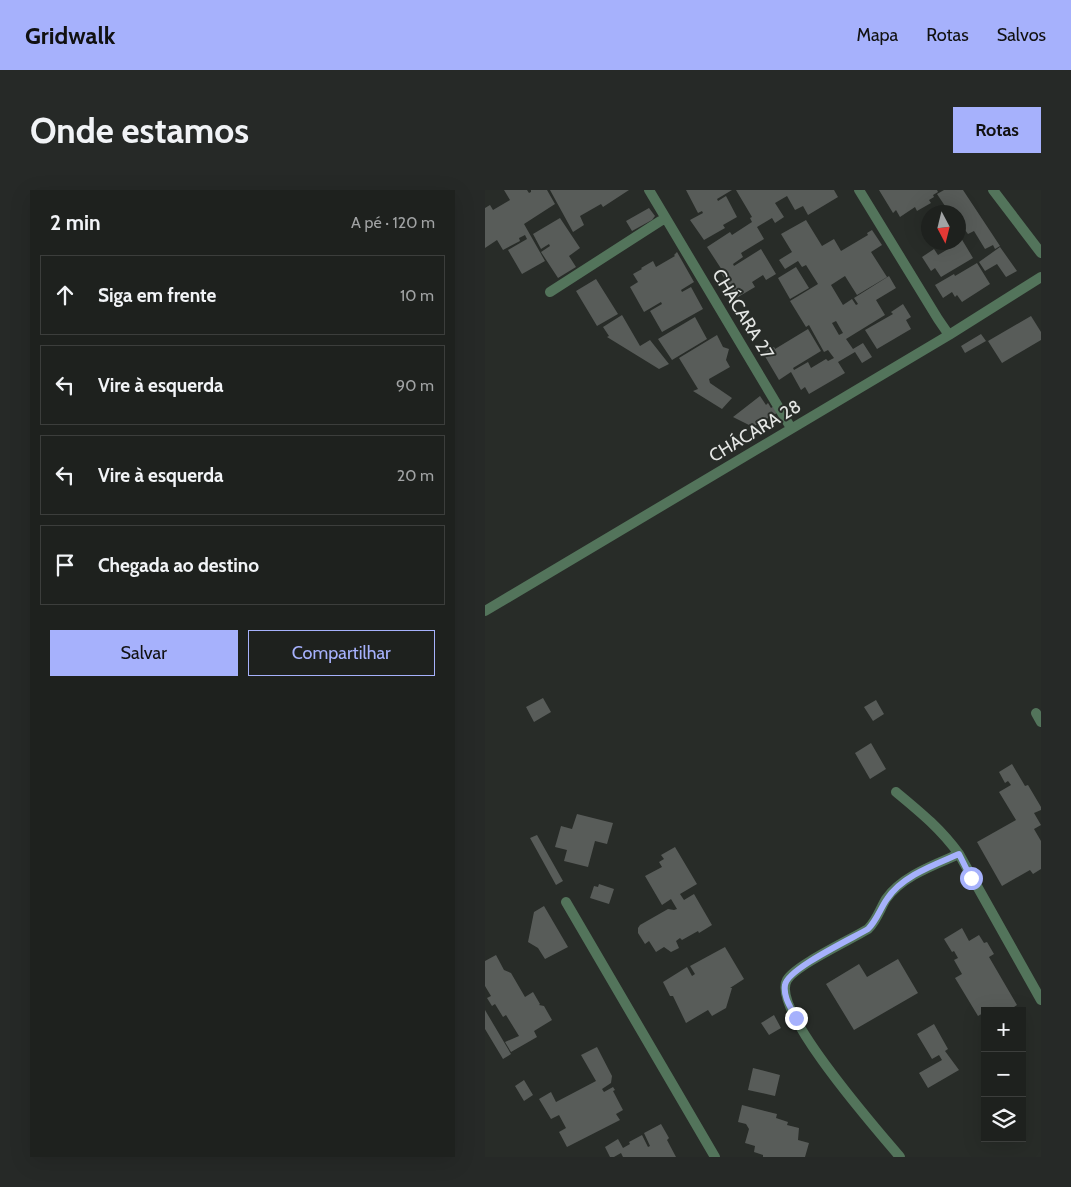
<!DOCTYPE html>
<html lang="pt">
<meta charset="utf-8">
<style>
:root{--surface:#1e211e;--page:#262927;--text:#f1f3f6;--muted:#a1a3a4;--line:#3c3e3c;--accent:#a6b1fc}
body{margin:0;font-family:Cabin,sans-serif;background:var(--page);color:var(--text)}
.controls{position:absolute;right:15px;bottom:15px;display:grid;overflow:hidden;border-radius:0px;box-shadow:0 5px 20px #0002}
.controls button{width:45px;height:45px;display:grid;place-items:center;padding:0;border:0;border-bottom:1px solid var(--line);background:var(--surface);color:var(--text);font:25px sans-serif}
.compass{position:absolute;left:436px;top:15px;width:45px;height:45px;border-radius:50%;background:var(--surface);box-shadow:0 5px 20px #0002;rotate:173deg}
.stop{position:absolute;width:15px;height:15px;margin:-11px;border:4px solid #a6b1fc;border-radius:50%;background:#fff}
.stop.end{background:#a6b1fc;border-color:#fff;box-shadow:0 1px 5px #0008}
.list{margin:0;padding:0;list-style:none}
h2{display:flex;justify-content:space-between;align-items:center;height:65px;margin:0;padding:0 20px;font-size:21px}
h2 small{font-size:16px;font-weight:400;color:var(--muted)}
.list li{display:grid;grid-template-columns:32px 1fr auto;gap:15px;align-items:center;box-sizing:border-box;height:80px;margin:0 10px 10px;padding:0 10px;border:1px solid var(--line);border-radius:0px}
.list b{display:block;font-size:19px;white-space:nowrap}
.list em{font-size:16px;font-style:normal;color:var(--muted)}
.actions{display:flex;gap:10px;padding:15px 20px}
.actions a{flex:1;padding:11px 0;border:1px solid var(--accent);border-radius:0px;text-align:center;font-size:18px;color:var(--accent)}
.actions .main{background:var(--accent);color:#111}
.icon{flex:none;width:28px;height:28px;fill:none;stroke:currentColor;stroke-width:2;stroke-linecap:round;stroke-linejoin:round}
.map{position:relative;flex:none;width:556px;height:967px;overflow:hidden;border-radius:0px}
header{display:flex;align-items:center;gap:30px;box-sizing:border-box;height:70px;padding:0 25px;background:var(--accent);color:#111}
header strong{font-size:24px}
nav{display:flex;gap:28px;margin-inline-start:auto;font-size:18px}
.intro{display:flex;align-items:center;justify-content:space-between;box-sizing:border-box;height:120px;padding:0 30px}
h1{margin:0;font-size:35px}
.button{padding:12px 22px;border-radius:0px;background:var(--accent);color:#111;font-size:18px;font-weight:700}
main{display:flex;gap:30px;padding:0 30px}
aside{flex:1;background:var(--surface);border-radius:0px;box-shadow:0 5px 20px #0002}
.map>svg:first-child{display:block}
</style>
<header>
<strong>Gridwalk</strong>
<nav><a>Mapa</a><a>Rotas</a><a>Salvos</a></nav>
</header>
<div class="intro"><h1>Onde estamos</h1><a class="button">Rotas</a></div>
<main>
<aside>
<h2>2 min<small>A pé · 120 m</small></h2>
<ul class="list">
<li><svg class="icon" aria-label="ahead" viewBox="0 0 24 24"><path d="M12 20V5M6 11l6-6 6 6"/></svg><div><b>Siga em frente</b></div><em>10 m</em></li>
<li><svg class="icon" aria-label="left" viewBox="0 0 24 24"><path d="M17 20v-9H6M10 6l-5 5 5 5"/></svg><div><b>Vire à esquerda</b></div><em>90 m</em></li>
<li><svg class="icon" aria-label="left" viewBox="0 0 24 24"><path d="M17 20v-9H6M10 6l-5 5 5 5"/></svg><div><b>Vire à esquerda</b></div><em>20 m</em></li>
<li><svg class="icon" aria-label="arrive" viewBox="0 0 24 24"><path d="M6 21V4h12l-3 4 3 4H6"/></svg><div><b>Chegada ao destino</b></div></li>
</ul>
<div class="actions"><a class="main">Salvar</a><a>Compartilhar</a></div>
</aside>
<div class="map">
<svg width="556" height="967" viewBox="0 0 556 967">
<rect width="100%" height="100%" fill="#282c28"/>
<path fill="#585c59" fill-rule="evenodd" d="M 19,0 L 42,0 L 44,3 L 46,2 L 46,0 L 62,0 L 70,14 L 39,34 L 60,71 L 37,84 L 23,60 L 42,49 L 40,45 L 34,48 L 35,51 L 18,60 L 12,50 L 0,58 L 0,18 L 5,15 L 8,20 L 25,10 Z
M 65,0 L 144,0 L 118,17 L 116,14 L 95,26 L 99,35 L 88,42 Z
M 201,0 L 247,0 L 232,9 L 233,11 L 241,6 L 252,27 L 238,35 L 240,38 L 219,50 L 205,30 L 218,23 L 217,21 L 213,23 Z
M 251,0 L 349,0 L 353,7 L 323,25 L 318,16 L 310,20 L 302,6 L 290,13 L 299,27 L 290,33 L 287,28 L 272,37 L 279,49 L 256,63 L 258,67 L 248,74 L 249,76 L 276,59 L 291,84 L 281,90 L 278,85 L 267,92 L 270,97 L 248,110 L 240,97 L 243,94 L 235,81 L 237,80 L 222,57 L 245,42 L 247,45 L 267,32 L 265,28 L 267,27 Z
M 394,0 L 452,0 L 453,2 L 448,5 L 449,7 L 444,10 L 446,13 L 432,21 L 430,17 L 415,27 L 411,20 L 408,23 Z
M 459,0 L 478,0 L 515,56 L 510,59 L 508,55 L 500,59 L 489,41 L 483,44 L 480,40 L 475,43 L 473,40 L 473,22 L 459,22 L 456,19 L 460,16 L 452,4 Z
M 164,18 L 170,26 L 167,30 L 147,41 L 141,31 Z
M 75,28 L 95,58 L 84,66 L 91,77 L 73,88 L 56,62 L 65,56 L 64,54 L 56,59 L 48,44 Z
M 321,30 L 337,56 L 349,49 L 356,61 L 383,45 L 382,43 L 387,40 L 397,55 L 386,62 L 402,87 L 372,105 L 360,86 L 346,95 L 358,115 L 367,109 L 371,115 L 373,114 L 369,108 L 404,86 L 411,98 L 391,110 L 400,125 L 361,149 L 368,159 L 378,153 L 387,167 L 377,173 L 370,162 L 353,172 L 360,183 L 324,204 L 320,197 L 316,200 L 306,182 L 294,190 L 278,163 L 289,157 L 290,159 L 323,139 L 336,161 L 308,178 L 309,180 L 323,172 L 326,178 L 341,169 L 343,171 L 349,168 L 343,160 L 339,162 L 324,135 L 321,137 L 305,111 L 333,94 L 321,75 L 317,77 L 313,71 L 300,79 L 294,70 L 307,62 L 296,44 ZM 351,131 L 358,143 L 354,145 L 347,133 Z
M 476,48 L 488,68 L 456,87 L 450,78 L 446,81 L 437,67 L 449,59 L 453,65 L 470,55 L 469,52 L 473,52 L 473,49 Z
M 515,57 L 532,81 L 521,87 L 512,74 L 500,81 L 494,72 Z
M 192,62 L 209,92 L 196,100 L 197,102 L 206,97 L 218,119 L 177,142 L 165,121 L 177,114 L 176,112 L 159,122 L 145,97 L 153,92 L 148,84 L 157,79 L 156,78 L 168,71 L 171,77 L 190,66 L 189,65 Z
M 492,73 L 505,94 L 477,112 L 472,105 L 470,107 L 467,102 L 458,108 L 450,95 L 469,84 L 470,86 Z
M 311,77 L 324,98 L 305,109 L 293,88 Z
M 111,89 L 133,124 L 112,136 L 91,101 Z
M 418,114 L 426,127 L 421,130 L 426,139 L 392,159 L 380,140 L 408,124 L 406,122 Z
M 137,125 L 155,156 L 165,150 L 184,174 L 174,179 L 122,147 L 124,146 L 118,137 Z
M 546,126 L 556,142 L 556,150 L 517,173 L 503,151 Z
M 210,127 L 222,149 L 187,170 L 173,149 Z
M 496,144 L 501,151 L 480,163 L 476,156 Z
M 232,145 L 238,157 L 244,159 L 241,170 L 245,177 L 224,189 L 225,193 L 247,208 L 237,219 L 208,201 L 213,199 L 194,168 Z
M 275,206 L 281,215 L 283,213 L 286,218 L 289,216 L 292,223 L 268,237 L 248,227 Z
M 58,508 L 66,522 L 49,532 L 41,517 Z
M 391,510 L 399,524 L 388,531 L 379,517 Z
M 386,553 L 401,579 L 385,589 L 370,563 Z
M 527,574 L 540,596 L 543,595 L 556,617 L 556,620 L 549,623 L 556,635 L 549,639 L 556,651 L 556,679 L 548,684 L 545,680 L 517,696 L 492,652 L 531,630 L 514,602 L 526,595 L 523,591 L 520,593 L 514,582 Z
M 92,624 L 128,633 L 122,654 L 110,651 L 103,677 L 79,671 L 82,660 L 70,657 L 76,636 L 87,639 Z
M 52,645 L 78,691 L 71,695 L 45,648 Z
M 190,657 L 212,694 L 195,704 L 199,710 L 209,704 L 227,735 L 214,743 L 213,741 L 197,750 L 195,748 L 191,751 L 194,758 L 186,762 L 179,757 L 171,762 L 164,751 L 160,754 L 153,743 L 153,738 L 155,735 L 183,719 L 189,720 L 192,719 L 186,709 L 177,715 L 160,686 L 177,677 L 174,672 L 179,669 L 176,665 Z
M 114,694 L 129,699 L 124,714 L 105,708 L 109,696 L 113,697 Z
M 59,716 L 83,757 L 60,769 L 53,758 L 43,752 L 49,722 Z
M 477,738 L 484,751 L 494,745 L 499,753 L 502,752 L 509,764 L 504,767 L 532,815 L 523,821 L 508,821 L 507,818 L 493,826 L 470,788 L 477,784 L 469,770 L 473,768 L 469,761 L 467,762 L 459,749 Z
M 240,757 L 259,789 L 245,798 L 247,798 L 241,818 L 227,826 L 223,820 L 201,833 L 188,806 L 185,806 L 178,792 L 202,777 L 207,786 L 210,784 L 205,776 Z
M 11,765 L 19,780 L 26,783 L 40,807 L 48,802 L 55,814 L 54,815 L 59,816 L 67,830 L 49,841 L 52,847 L 26,862 L 20,852 L 34,846 L 21,825 L 18,827 L 10,814 L 7,816 L 2,808 L 6,806 L 0,796 L 0,771 Z
M 413,769 L 433,803 L 369,840 L 341,794 L 374,774 L 382,787 Z
M 0,820 L 26,864 L 18,869 L 0,839 Z
M 289,825 L 296,838 L 284,845 L 276,833 Z
M 449,834 L 463,859 L 460,861 L 474,880 L 443,898 L 434,883 L 457,870 L 454,865 L 447,869 L 432,844 Z
M 112,857 L 127,886 L 126,893 L 117,899 L 119,902 L 128,897 L 130,900 L 128,901 L 138,920 L 131,924 L 135,930 L 82,957 L 74,942 L 81,938 L 74,925 L 66,929 L 54,909 L 66,902 L 71,912 L 111,891 L 96,865 Z
M 268,878 L 295,885 L 290,906 L 263,900 Z
M 39,890 L 48,905 L 39,911 L 30,896 Z
M 257,915 L 292,924 L 291,928 L 303,932 L 302,935 L 314,938 L 313,950 L 324,953 L 320,967 L 278,967 L 278,965 L 269,962 L 270,956 L 260,953 L 264,939 L 261,934 L 253,932 Z
M 176,934 L 184,948 L 182,950 L 191,967 L 138,967 L 136,963 L 129,967 L 125,967 L 120,957 L 133,949 L 138,958 L 145,954 L 144,952 L 157,945 L 163,957 L 165,956 L 159,943 Z"/>
<g fill="none" stroke-linecap="round" stroke-linejoin="round">
<path stroke="#53745b" stroke-width="10" d="M 164,0 L 306,238
M 374,0 L 453,129 L 464,145
M 508,0 L 556,63
M 65,102 L 180,28
M 0,421 L 464,145 L 556,87
M 551,523 L 556,532
M 411,602 C 435,622 455,638 474,664 L 556,810
M 81,712 L 230,967
M 415,967 C 394,942 285,819 302,790 C 311,775 365,750 383,739 C 392,730 395,719 401,709 C 417,686 449,675 474,664"/>
</g>
<g fill="none" stroke-linecap="round" stroke-linejoin="round">
<path stroke="#a6b1fc" stroke-width="6" d="M 311,828 C 306,818 298,807 300,795 C 302,779 368,748 383,739 C 392,730 395,719 402,709 C 417,686 449,675 474,664 L 486,688"/>
</g>
<g text-anchor="middle" stroke-width="4" stroke-linejoin="round" paint-order="stroke">
<g font-size="18" fill="#e4e6e4" stroke="#282c28">
<text transform="translate(258 124) rotate(59)" y="6">CHÁCARA 27</text>
<text transform="translate(270 241) rotate(-31)" y="6">CHÁCARA 28</text>
</g>
</g>
</svg>
<div class="controls">
<button>+</button>
<button>−</button>
<button><svg class="icon" aria-label="layers" viewBox="0 0 24 24"><path d="M12 4l9 5-9 5-9-5zM3 14l9 5 9-5"/></svg></button>
</div>
<svg class="compass" viewBox="-18 -18 36 36"><path d="M0-13l5 13h-10z" fill="#e53935"/><path d="M0 13l5-13h-10z" fill="#a1a3a4"/></svg>
<div class="stop" style="left:486px;top:688px"></div>
<div class="stop end" style="left:311px;top:828px"></div>
</div>
</main>
